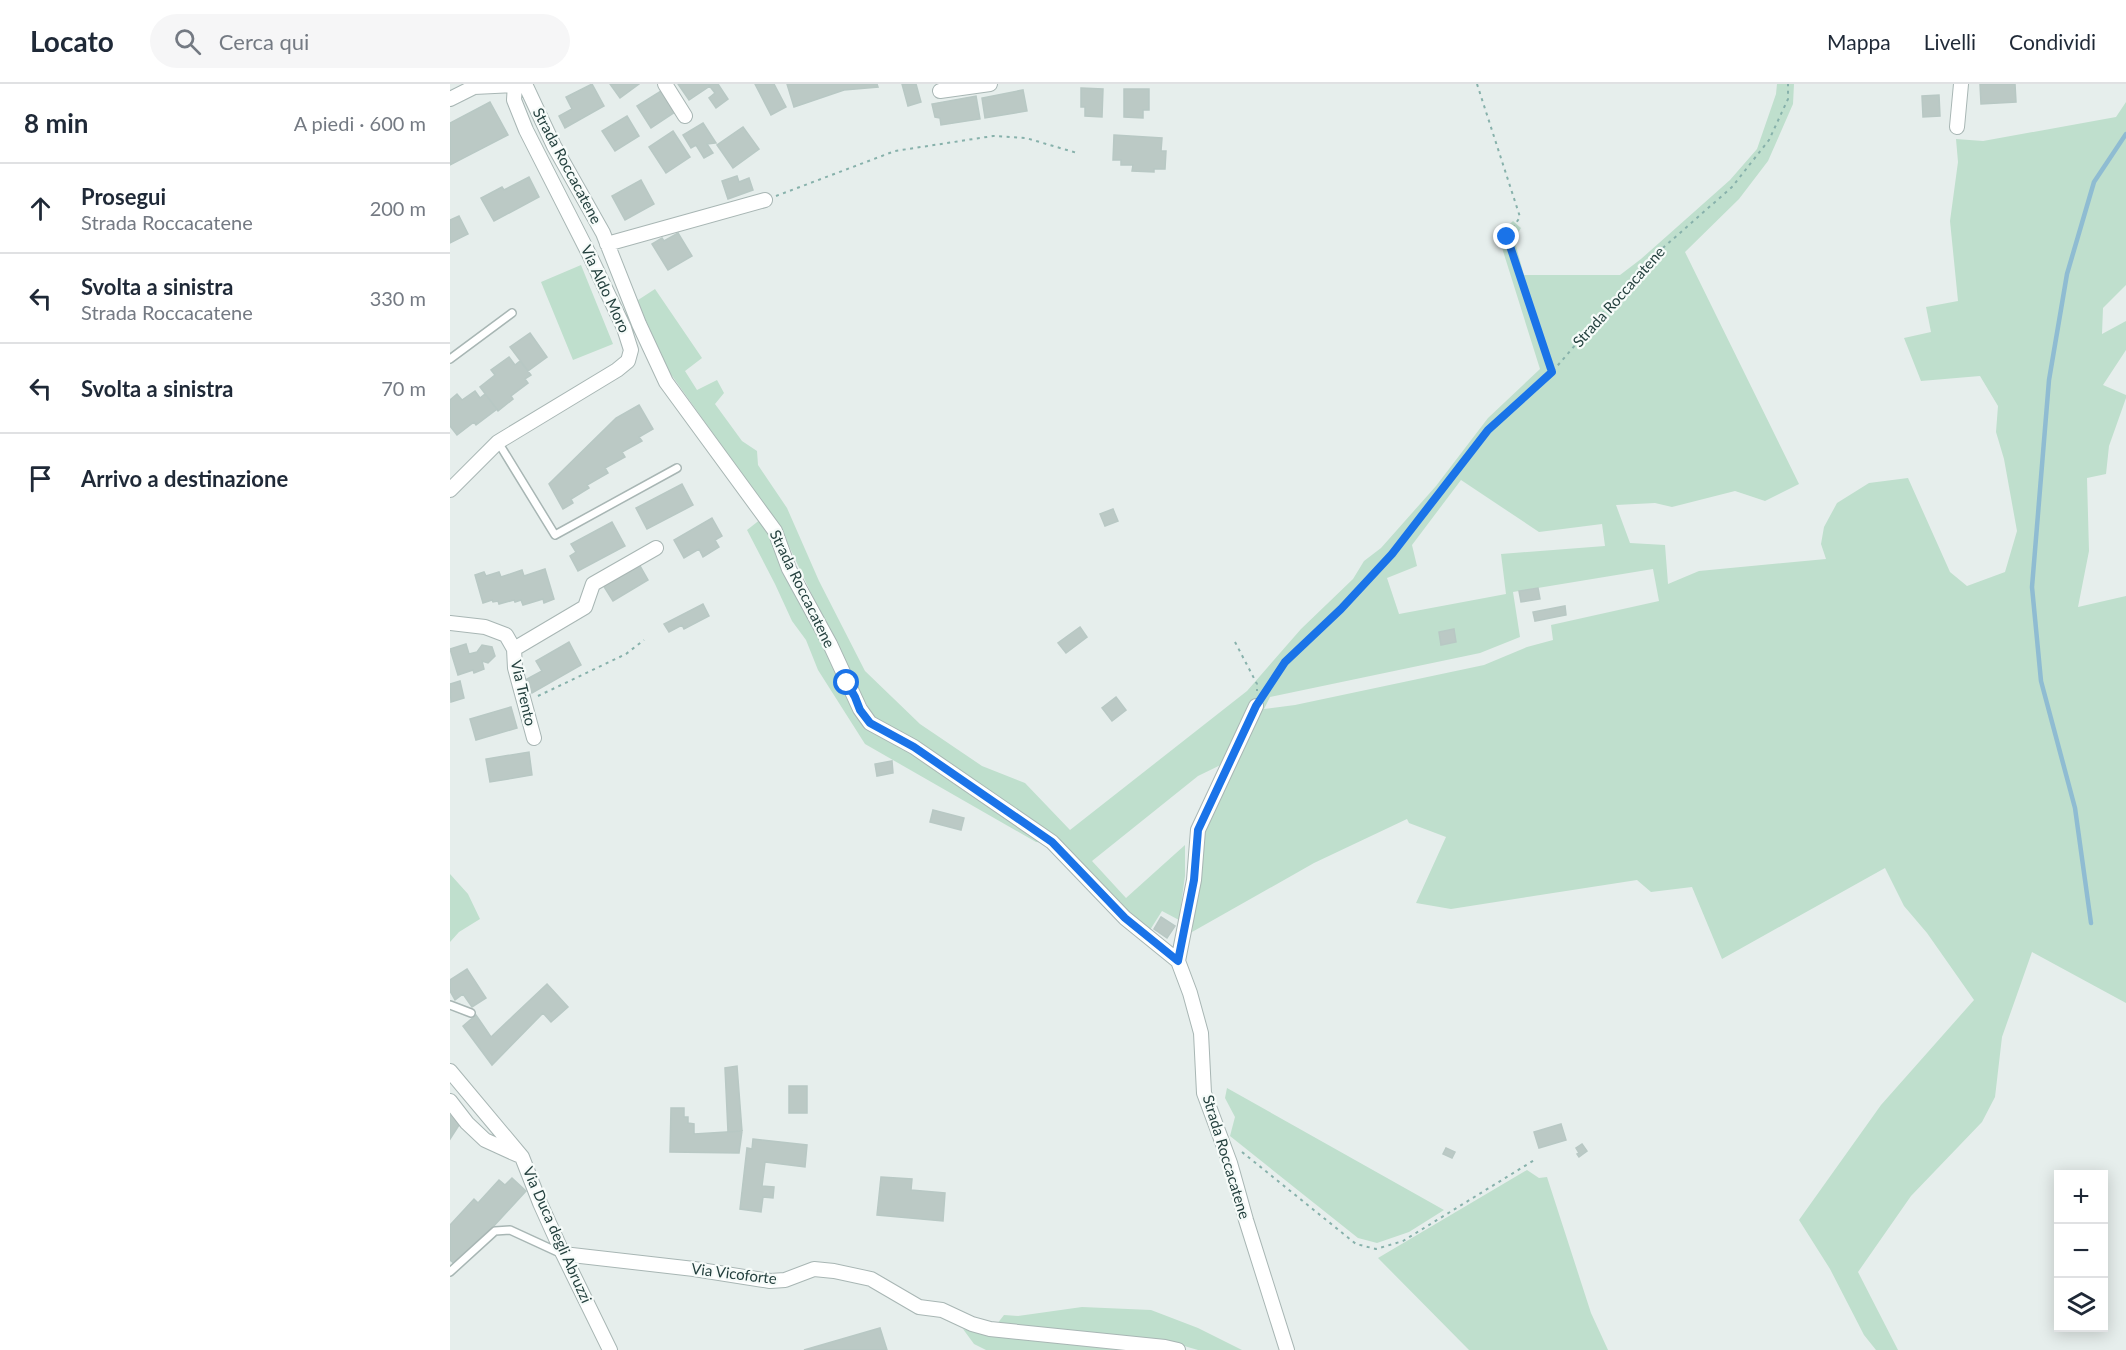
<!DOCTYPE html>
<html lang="it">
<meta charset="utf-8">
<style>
:root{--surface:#fff;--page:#f6f6f7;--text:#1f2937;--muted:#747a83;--line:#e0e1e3}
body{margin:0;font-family:Lato,sans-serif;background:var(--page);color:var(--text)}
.controls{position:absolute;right:18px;bottom:18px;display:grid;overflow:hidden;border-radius:0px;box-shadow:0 3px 15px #0003}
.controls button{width:54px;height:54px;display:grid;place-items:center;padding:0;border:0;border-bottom:2px solid var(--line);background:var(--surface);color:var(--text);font:30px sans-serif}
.stop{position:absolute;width:18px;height:18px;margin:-14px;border:4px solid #1a73e8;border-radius:50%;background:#fff}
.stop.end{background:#1a73e8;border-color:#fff;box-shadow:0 2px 6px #0008}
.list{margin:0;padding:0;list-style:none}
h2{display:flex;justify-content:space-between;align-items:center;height:78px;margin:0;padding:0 24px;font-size:26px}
h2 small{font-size:20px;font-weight:400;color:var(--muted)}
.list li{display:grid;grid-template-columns:39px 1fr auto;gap:18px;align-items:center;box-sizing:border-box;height:90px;padding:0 24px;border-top:2px solid var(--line)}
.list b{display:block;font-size:22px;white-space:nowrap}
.list p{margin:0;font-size:20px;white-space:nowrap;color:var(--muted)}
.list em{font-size:20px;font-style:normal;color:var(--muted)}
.icon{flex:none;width:33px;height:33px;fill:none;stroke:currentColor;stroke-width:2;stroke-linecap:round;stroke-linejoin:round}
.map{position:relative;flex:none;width:1676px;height:1266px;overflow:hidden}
header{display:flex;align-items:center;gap:36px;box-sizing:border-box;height:84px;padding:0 30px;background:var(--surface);border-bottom:2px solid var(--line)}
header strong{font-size:28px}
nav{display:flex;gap:33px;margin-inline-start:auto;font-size:21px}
.search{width:420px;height:54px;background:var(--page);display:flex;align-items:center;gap:15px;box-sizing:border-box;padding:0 21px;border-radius:33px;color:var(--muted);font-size:22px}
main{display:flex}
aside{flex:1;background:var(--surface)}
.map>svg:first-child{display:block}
</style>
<header>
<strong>Locato</strong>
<div class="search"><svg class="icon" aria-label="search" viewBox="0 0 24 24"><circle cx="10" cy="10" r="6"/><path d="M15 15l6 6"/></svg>Cerca qui</div>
<nav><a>Mappa</a><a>Livelli</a><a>Condividi</a></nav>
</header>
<main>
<aside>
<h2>8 min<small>A piedi · 600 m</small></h2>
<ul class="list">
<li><svg class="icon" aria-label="ahead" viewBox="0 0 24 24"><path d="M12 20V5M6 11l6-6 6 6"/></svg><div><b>Prosegui</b><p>Strada Roccacatene</p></div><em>200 m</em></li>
<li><svg class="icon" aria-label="left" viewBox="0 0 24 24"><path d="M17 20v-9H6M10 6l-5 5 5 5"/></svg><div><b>Svolta a sinistra</b><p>Strada Roccacatene</p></div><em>330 m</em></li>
<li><svg class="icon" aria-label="left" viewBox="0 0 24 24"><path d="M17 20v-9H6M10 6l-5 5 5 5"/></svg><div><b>Svolta a sinistra</b></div><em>70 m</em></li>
<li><svg class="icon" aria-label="arrive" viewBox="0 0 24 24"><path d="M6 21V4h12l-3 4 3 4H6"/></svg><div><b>Arrivo a destinazione</b></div></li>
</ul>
</aside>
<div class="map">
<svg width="1676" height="1266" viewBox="0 0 1676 1266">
<rect width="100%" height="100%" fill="#e6eeec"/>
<path fill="#bfdfcd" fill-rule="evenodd" d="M 1327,0 L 1344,0 L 1343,20 L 1318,77 L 1289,115 L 1235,168 L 1349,400 L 1315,417 L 1285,407 L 1222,423 L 1205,419 L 1166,421 L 1180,459 L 1215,461 L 1218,500 L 1249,487 L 1376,475 L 1371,460 L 1374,443 L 1387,419 L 1419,399 L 1458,394 L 1500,488 L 1517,502 L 1555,488 L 1567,447 L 1554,375 L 1546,348 L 1548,322 L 1530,292 L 1471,297 L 1454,254 L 1481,248 L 1476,223 L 1508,217 L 1500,137 L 1508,78 L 1506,55 L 1533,57 L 1666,33 L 1676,18 L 1676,201 L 1653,224 L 1652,250 L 1676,237 L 1676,266 L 1653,301 L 1676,311 L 1676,314 L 1659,362 L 1656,390 L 1637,394 L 1639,467 L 1628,523 L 1676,512 L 1676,919 L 1582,868 L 1552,953 L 1545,1013 L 1532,1038 L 1461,1112 L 1408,1188 L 1448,1266 L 1426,1266 L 1414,1251 L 1380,1185 L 1349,1136 L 1431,1021 L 1524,916 L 1477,849 L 1454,822 L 1435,784 L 1272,875 L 1242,803 L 1201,808 L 1187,796 L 1001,825 L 966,819 L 996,753 L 959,739 L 957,735 L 864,779 L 742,848 L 753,750 L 785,674 L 748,692 L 642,777 L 676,814 L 735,761 L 735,792 L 729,836 L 712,827 L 700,846 L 668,820 L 604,757 L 425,635 L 399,590 L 331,445 L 220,289 L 197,247 L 185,218 L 205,205 L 252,274 L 235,287 L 247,306 L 267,296 L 274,309 L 265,320 L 292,357 L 307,367 L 308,381 L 337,424 L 369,497 L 415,587 L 470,640 L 532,682 L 575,699 L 620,746 L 797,607 L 851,545 L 903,495 L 914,477 L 931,464 L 986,402 L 1038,334 L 1090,285 L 1048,151 L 1063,137 L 1071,144 L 1064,155 L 1074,191 L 1170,191 L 1191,175 L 1280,96 L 1307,65 L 1326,10 ZM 1011,396 L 1089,448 L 1152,440 L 1155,462 L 1051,470 L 1056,510 L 949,530 L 937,494 L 967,482 L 962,461 ZM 1203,485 L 1209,517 L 1101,541 L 1103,556 L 1077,563 L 1034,581 L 845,621 L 814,625 L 820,613 L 1030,569 L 1070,553 L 1063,508 Z
M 131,181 L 163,260 L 123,276 L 91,198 Z
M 311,435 L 406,626 L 462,668 L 595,759 L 586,758 L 415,660 L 368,586 L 356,556 L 342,537 L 325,500 L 297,446 Z
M 0,790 L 18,810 L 30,835 L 9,848 L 0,858 Z
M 777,1004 L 994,1126 L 959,1148 L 927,1159 L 908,1154 L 780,1052 L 785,1033 L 775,1014 Z
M 1077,1086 L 1089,1094 L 1097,1093 L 1141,1229 L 1158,1266 L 1019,1266 L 928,1174 Z
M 632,1223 L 701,1226 L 748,1244 L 792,1266 L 748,1266 L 717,1257 L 547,1240 L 554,1231 L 568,1232 Z
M 513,1245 L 539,1252 L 671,1266 L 536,1266 L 524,1260 Z"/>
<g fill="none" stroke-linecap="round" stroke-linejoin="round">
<path stroke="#8fbcd2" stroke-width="4.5" d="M 1641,839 L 1625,724 L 1591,597 L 1582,503 L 1599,296 L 1617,190 L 1644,98 L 1676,50"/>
</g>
<path fill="#bbc9c5" stroke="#b8c8c4" stroke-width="1.5" d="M 142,0 L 154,22 L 115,44 L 109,32 L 122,25 L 116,13 Z
M 160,0 L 189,0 L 170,14 Z
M 228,0 L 258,0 L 260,2 L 239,16 Z
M 258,0 L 268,0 L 278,15 L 266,24 L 259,14 L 265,9 Z
M 305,0 L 324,0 L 336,23 L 321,31 Z
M 337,0 L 427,0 L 428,3 L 394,6 L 344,23 Z
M 452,0 L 466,0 L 471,18 L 458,22 Z
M 1530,0 L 1565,0 L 1566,18 L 1531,20 Z
M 631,4 L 653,5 L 652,33 L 635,32 L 635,23 L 631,23 Z
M 674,5 L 699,5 L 699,26 L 693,26 L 693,34 L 674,33 Z
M 573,6 L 577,27 L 535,34 L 532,14 Z
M 211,7 L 225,28 L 201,44 L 187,22 Z
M 1489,11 L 1490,32 L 1473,33 L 1472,12 Z
M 526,12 L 530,35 L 491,41 L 490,34 L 485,33 L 482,20 Z
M 40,18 L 58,51 L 0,81 L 0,39 Z
M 177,32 L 189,52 L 165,67 L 152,47 Z
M 253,39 L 266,59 L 257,60 L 263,69 L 254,74 L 246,61 L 241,64 L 233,51 Z
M 293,43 L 309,65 L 283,84 L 267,61 Z
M 223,47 L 240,73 L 216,89 L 199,63 Z
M 664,51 L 712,54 L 711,67 L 716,67 L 715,85 L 704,85 L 704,88 L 682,87 L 683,81 L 671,81 L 671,76 L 663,76 Z
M 287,92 L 289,98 L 299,94 L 303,106 L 278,115 L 272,97 Z
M 79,93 L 89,113 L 44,137 L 31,114 L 52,103 L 54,106 Z
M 191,96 L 204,120 L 175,136 L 162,112 Z
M 9,132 L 18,150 L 0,159 L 0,136 Z
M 228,149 L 242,172 L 218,186 L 202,160 L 212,154 L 214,157 Z
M 80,249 L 97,273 L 78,287 L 60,263 Z
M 59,273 L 65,281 L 70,277 L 81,291 L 75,295 L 78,299 L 61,312 L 63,315 L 48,327 L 30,303 L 45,291 L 41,286 Z
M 25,307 L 30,314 L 35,310 L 47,325 L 26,341 L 24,338 L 7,351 L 0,342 L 0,316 L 7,310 L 12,316 Z
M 189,321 L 203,345 L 189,353 L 192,357 L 172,368 L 175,373 L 155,384 L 158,389 L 137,401 L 139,404 L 121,415 L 123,419 L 113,425 L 99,400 L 166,334 Z
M 232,400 L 243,421 L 197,445 L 186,424 Z
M 663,425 L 668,437 L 655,442 L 650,430 Z
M 262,434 L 272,452 L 265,456 L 269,463 L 253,473 L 249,465 L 234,474 L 224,456 Z
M 162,438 L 175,462 L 128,487 L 120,472 L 126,468 L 121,460 Z
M 189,480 L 198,496 L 163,517 L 153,501 Z
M 95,485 L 104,515 L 94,519 L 93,515 L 73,521 L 71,516 L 65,518 L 64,516 L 49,520 L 48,517 L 43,518 L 42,516 L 33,519 L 25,491 L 34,488 L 36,492 L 49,488 L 51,493 L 72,486 L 74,492 Z
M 1088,504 L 1090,515 L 1071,518 L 1069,507 Z
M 253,520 L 259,532 L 234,545 L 232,541 L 219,548 L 214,540 Z
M 1115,522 L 1116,531 L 1085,537 L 1083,528 Z
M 630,543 L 637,553 L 616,569 L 608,559 Z
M 1004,545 L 1006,558 L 991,561 L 989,548 Z
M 119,558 L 131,581 L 82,609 L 75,596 L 92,587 L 86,577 Z
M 16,560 L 19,570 L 27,568 L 32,561 L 42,563 L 45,572 L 38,579 L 32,577 L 34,585 L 24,589 L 23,586 L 8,591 L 0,565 Z
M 10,597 L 14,614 L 1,618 L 0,600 Z
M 666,613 L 676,626 L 662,637 L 652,624 Z
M 61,623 L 67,644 L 26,656 L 20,635 Z
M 79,668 L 82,691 L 40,698 L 36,675 Z
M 442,677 L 443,689 L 427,692 L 425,680 Z
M 483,726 L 514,734 L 511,746 L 480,738 Z
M 711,833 L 725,842 L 717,854 L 704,845 Z
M 17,885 L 36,914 L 22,923 L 13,910 L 5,916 L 0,907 L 0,896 Z
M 97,900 L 118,923 L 101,938 L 93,929 L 42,981 L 13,942 L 26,931 L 41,953 Z
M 287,982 L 292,1047 L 278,1048 L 275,984 Z
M 339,1002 L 357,1002 L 357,1029 L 339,1029 Z
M 221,1024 L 234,1024 L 234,1033 L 238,1033 L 238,1039 L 244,1040 L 244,1050 L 292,1047 L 289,1069 L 220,1068 Z
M 0,1031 L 11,1038 L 0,1055 Z
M 1111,1040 L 1116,1056 L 1089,1064 L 1084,1048 Z
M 303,1055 L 357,1061 L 355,1083 L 315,1078 L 312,1102 L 324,1103 L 323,1114 L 313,1113 L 311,1128 L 290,1125 L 297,1064 L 302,1065 Z
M 1132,1060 L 1137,1067 L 1129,1073 L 1127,1070 L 1129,1069 L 1126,1064 Z
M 996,1064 L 1005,1068 L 1002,1074 L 993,1070 Z
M 431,1093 L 462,1095 L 461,1106 L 495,1109 L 493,1137 L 427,1131 Z
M 62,1094 L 76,1107 L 7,1182 L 0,1176 L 0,1141 L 24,1115 L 28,1119 L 49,1096 L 55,1101 Z
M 430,1244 L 437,1266 L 354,1266 Z"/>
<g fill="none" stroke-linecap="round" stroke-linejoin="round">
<defs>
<path id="service" d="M 0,275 L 62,229
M 48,358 L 105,451 L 227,384
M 0,921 L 21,929
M 0,1188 L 45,1147 L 60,1146 L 110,1169"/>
<path id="minor" d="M 75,0 L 104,62 L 153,149 L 189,240 L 216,298 L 325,447 L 339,485 L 380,560 L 410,625 L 420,639 L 464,663 L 602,758 L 675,834 L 728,877 L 740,909 L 751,949 L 754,1009 L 780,1079 L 796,1136 L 837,1266
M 215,0 L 235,32
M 490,7 L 540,0
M 0,15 L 24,3 L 64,1
M 1507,43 L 1511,0
M 157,160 L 315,116
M 0,406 L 48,358 L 167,286 L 178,277 L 181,266 L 174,244 L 139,170 L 76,46 L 64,16 L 65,0
M 0,539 L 35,543 L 56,551 L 64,565 L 65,584 L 84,654
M 64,565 L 135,523 L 143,500 L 206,464
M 728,877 L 744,796 L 748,746 L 806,622
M 0,987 L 72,1073 L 90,1119 L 113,1170 L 160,1266
M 0,1017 L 17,1039 L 35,1056 L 68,1071
M 113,1170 L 244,1185 L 320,1197 L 335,1196 L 364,1185 L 384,1187 L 421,1195 L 469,1223 L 492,1226 L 522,1240 L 540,1245 L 715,1263 L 728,1266"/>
</defs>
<use href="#service" stroke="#a8b6b4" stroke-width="10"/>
<use href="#minor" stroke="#a8b6b4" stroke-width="16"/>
<path stroke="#87b1ab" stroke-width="2" stroke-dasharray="3 4.5" stroke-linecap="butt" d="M 1027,0 L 1070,133 L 1057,153 L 1102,288
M 326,112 L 445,67 L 543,52 L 576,54 L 627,69
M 785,558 L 807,600 L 807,607
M 814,610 L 835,578 L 891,525 L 942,470 L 1038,346 L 1102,288 L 1197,178 L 1282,103 L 1319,56 L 1338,15 L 1338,0
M 88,612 L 176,570 L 194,556
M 792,1068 L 906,1160 L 926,1165 L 953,1157 L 1086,1075"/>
<use href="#service" stroke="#fff" stroke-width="7"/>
<use href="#minor" stroke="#fff" stroke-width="14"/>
</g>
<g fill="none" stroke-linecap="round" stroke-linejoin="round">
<path stroke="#1a73e8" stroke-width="8" d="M 397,599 L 405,613 L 410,626 L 420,639 L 464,663 L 602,758 L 675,834 L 728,877 L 744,796 L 748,746 L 806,622 L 835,578 L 891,525 L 942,470 L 1038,346 L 1102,288 L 1057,153"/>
</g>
<g text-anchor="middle" stroke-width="4.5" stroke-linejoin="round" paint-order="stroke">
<g font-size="15" fill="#24403e" stroke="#f6fbf9">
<text transform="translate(117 82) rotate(62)" y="5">Strada Roccacatene</text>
<text transform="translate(155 205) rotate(65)" y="5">Via Aldo Moro</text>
<text transform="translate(1169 213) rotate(-48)" y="5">Strada Roccacatene</text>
<text transform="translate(352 505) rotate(64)" y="5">Strada Roccacatene</text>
<text transform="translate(73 609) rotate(77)" y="5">Via Trento</text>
<text transform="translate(776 1073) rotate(73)" y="5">Strada Roccacatene</text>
<text transform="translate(107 1151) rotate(66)" y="5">Via Duca degli Abruzzi</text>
<text transform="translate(284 1190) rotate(7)" y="5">Via Vicoforte</text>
</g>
</g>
</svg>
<div class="controls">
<button>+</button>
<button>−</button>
<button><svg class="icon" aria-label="layers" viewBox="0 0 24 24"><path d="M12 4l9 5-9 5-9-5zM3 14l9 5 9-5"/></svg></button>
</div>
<div class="stop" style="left:397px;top:599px"></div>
<div class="stop end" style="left:1057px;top:153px"></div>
</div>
</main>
